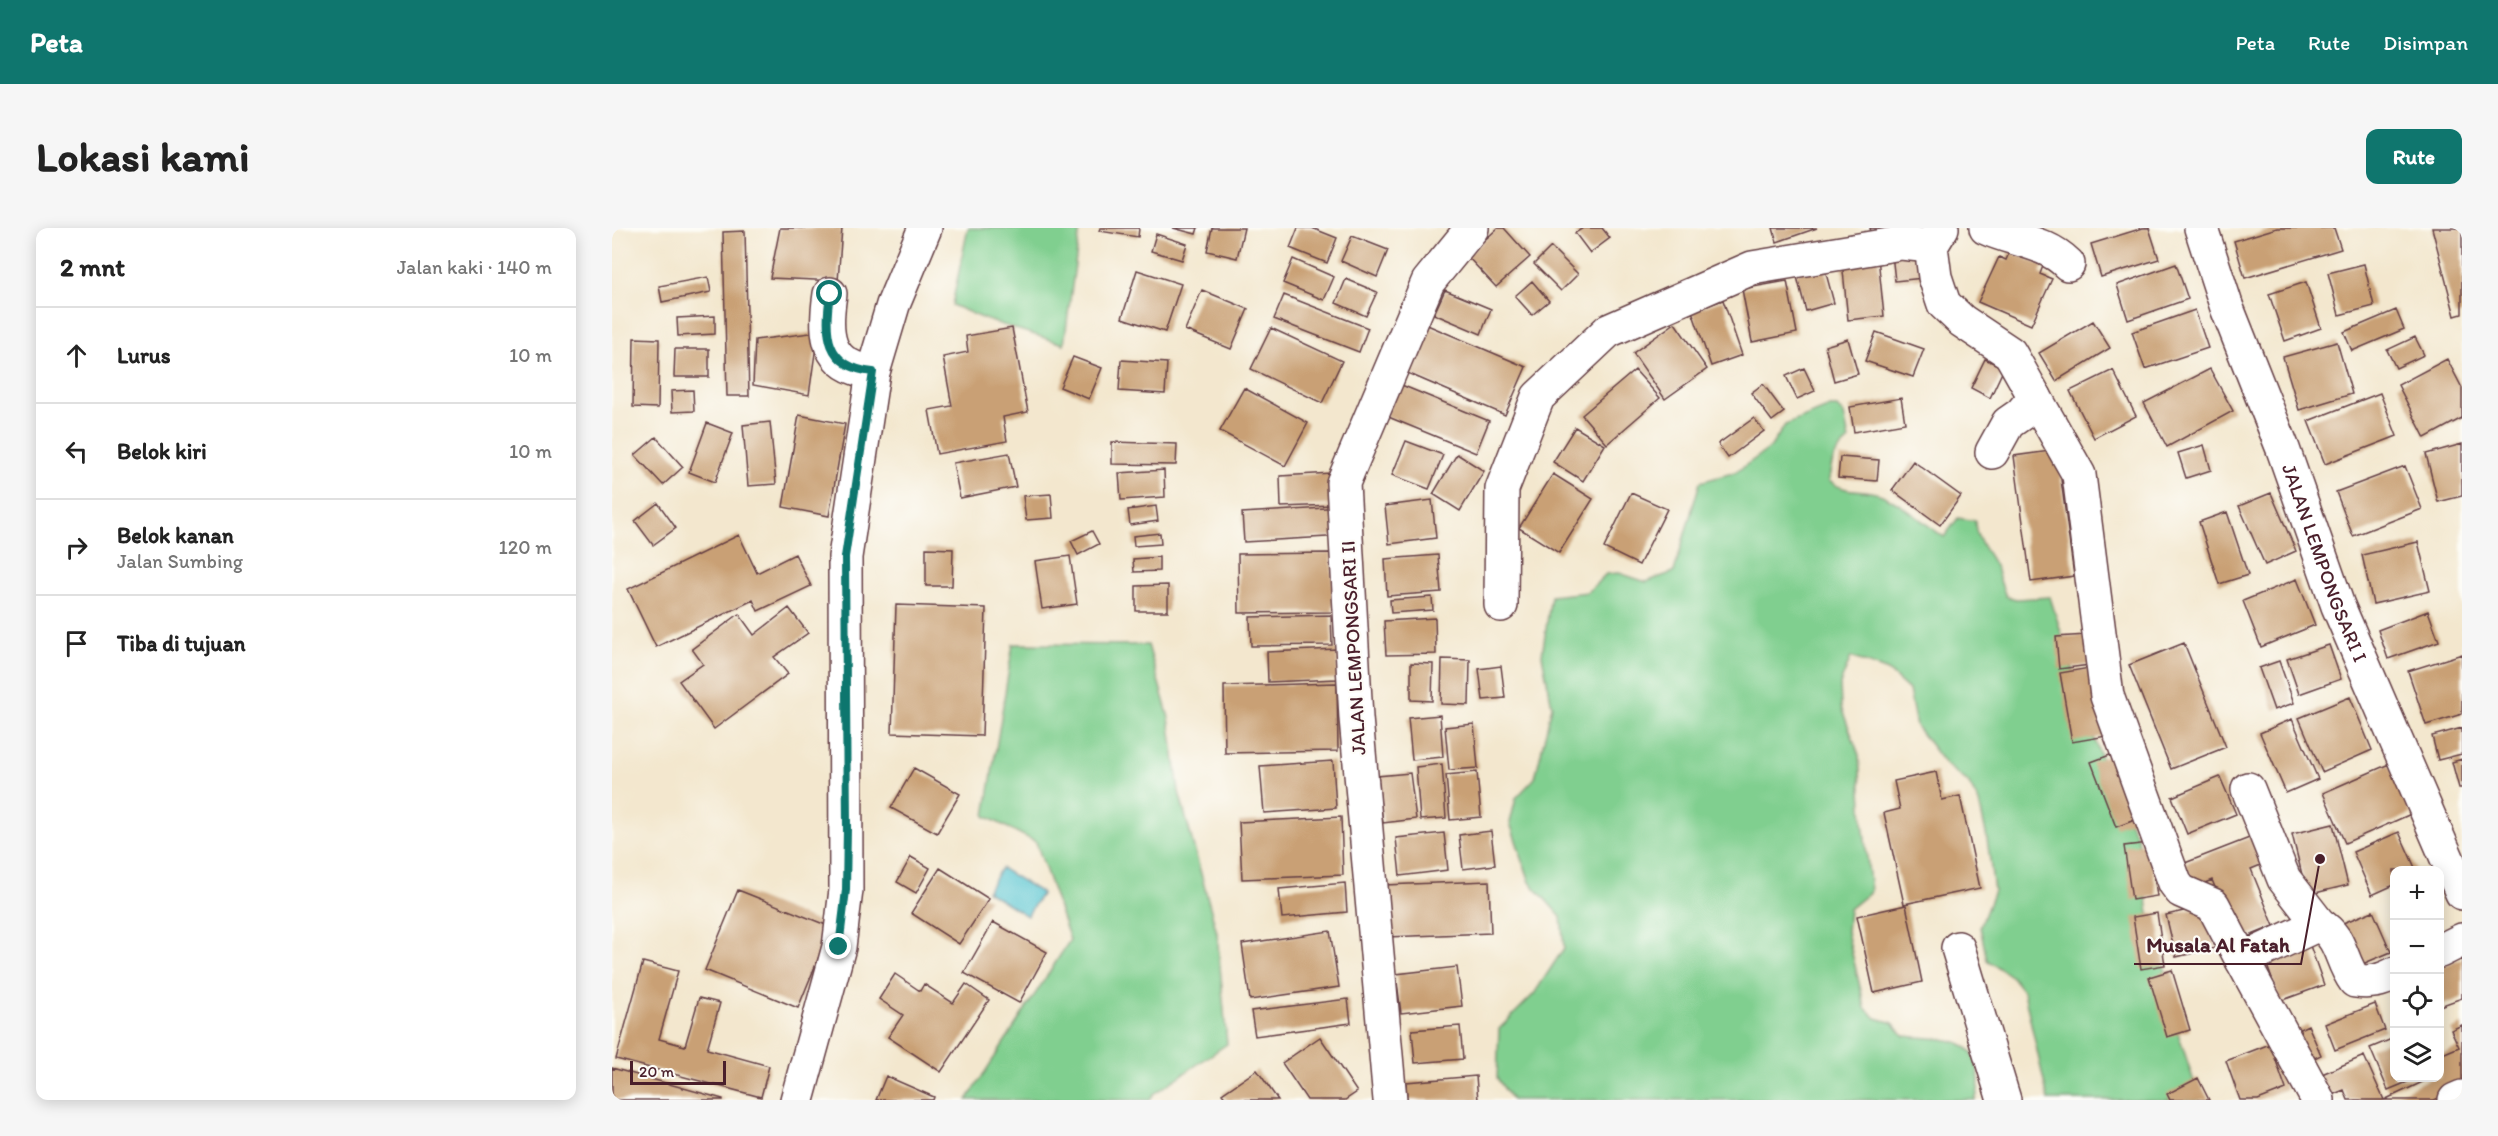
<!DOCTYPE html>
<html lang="id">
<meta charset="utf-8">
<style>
:root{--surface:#fff;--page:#f6f6f6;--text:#222;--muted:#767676;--line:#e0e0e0;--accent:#0f766e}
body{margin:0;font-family:Itim,sans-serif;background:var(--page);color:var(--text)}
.controls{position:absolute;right:18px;bottom:18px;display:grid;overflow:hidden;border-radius:12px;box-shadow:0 3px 15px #0003}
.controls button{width:54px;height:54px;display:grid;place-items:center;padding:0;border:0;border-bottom:2px solid var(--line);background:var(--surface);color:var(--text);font:30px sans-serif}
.scale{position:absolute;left:18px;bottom:15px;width:96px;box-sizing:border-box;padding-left:6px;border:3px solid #4a1f2b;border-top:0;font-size:16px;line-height:21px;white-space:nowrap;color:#4a1f2b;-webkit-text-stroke:4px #fdfcf7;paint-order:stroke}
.stop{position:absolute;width:18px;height:18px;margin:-14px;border:4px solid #0f766e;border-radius:50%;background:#fff}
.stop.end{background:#0f766e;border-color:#fff;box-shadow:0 2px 6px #0008}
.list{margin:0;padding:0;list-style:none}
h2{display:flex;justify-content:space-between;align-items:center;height:78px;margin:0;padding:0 24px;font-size:26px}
h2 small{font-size:20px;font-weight:400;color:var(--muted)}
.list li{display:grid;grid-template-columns:39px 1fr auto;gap:18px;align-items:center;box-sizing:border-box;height:96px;padding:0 24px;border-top:2px solid var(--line)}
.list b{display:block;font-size:22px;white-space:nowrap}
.list p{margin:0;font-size:20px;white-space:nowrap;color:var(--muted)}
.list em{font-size:20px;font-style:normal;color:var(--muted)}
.icon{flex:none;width:33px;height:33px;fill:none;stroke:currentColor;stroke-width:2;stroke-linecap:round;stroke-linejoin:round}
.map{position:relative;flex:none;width:1850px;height:872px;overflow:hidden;border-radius:12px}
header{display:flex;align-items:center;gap:36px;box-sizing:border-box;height:84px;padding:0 30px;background:var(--accent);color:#fff}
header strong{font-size:28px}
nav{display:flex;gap:33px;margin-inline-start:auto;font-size:21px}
.intro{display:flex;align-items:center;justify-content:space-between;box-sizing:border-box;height:144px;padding:0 36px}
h1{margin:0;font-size:42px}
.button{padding:15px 27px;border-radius:12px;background:var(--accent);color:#fff;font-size:21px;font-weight:700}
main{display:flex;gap:36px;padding:0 36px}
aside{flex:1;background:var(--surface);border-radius:12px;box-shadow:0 3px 15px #0003}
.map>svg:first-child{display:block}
</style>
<header>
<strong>Peta</strong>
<nav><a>Peta</a><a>Rute</a><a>Disimpan</a></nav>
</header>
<div class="intro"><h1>Lokasi kami</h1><a class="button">Rute</a></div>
<main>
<aside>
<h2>2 mnt<small>Jalan kaki · 140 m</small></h2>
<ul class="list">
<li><svg class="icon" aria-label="ahead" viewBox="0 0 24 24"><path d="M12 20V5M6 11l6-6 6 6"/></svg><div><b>Lurus</b></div><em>10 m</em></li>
<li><svg class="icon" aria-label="left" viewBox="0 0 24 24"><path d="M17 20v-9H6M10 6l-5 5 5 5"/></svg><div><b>Belok kiri</b></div><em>10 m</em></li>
<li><svg class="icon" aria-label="right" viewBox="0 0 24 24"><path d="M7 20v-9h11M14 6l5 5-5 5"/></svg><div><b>Belok kanan</b><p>Jalan Sumbing</p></div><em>120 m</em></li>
<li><svg class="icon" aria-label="arrive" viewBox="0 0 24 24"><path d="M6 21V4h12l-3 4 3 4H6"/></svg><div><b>Tiba di tujuan</b></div></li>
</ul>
</aside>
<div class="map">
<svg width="1850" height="872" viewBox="0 0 1850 872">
<rect width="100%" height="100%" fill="#fdfcf7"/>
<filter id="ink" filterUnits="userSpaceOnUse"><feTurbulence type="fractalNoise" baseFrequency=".0167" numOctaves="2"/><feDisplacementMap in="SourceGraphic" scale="12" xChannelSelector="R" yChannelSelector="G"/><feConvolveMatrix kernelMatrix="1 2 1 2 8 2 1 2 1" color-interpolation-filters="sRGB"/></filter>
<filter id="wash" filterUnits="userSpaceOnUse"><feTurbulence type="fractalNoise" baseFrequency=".008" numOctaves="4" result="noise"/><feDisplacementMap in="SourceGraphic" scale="24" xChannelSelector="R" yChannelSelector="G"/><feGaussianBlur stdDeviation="1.35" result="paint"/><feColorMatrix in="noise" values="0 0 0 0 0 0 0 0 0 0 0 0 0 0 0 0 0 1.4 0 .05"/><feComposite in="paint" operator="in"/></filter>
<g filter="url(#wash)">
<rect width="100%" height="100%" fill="#f3e7ce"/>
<path fill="#80cf8f" stroke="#65775d" stroke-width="1.5" d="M 356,0 L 468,0 L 452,116 L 375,92 L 340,77 Z
M 1218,179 L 1225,179 L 1232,186 L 1237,212 C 1222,225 1219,233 1217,253 C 1236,267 1249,259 1270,267 C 1293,277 1311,295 1332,309 L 1346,290 L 1363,293 C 1363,311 1374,321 1382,336 C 1387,346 1389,358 1394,368 L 1404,371 L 1438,369 L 1485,519 L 1506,573 L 1526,610 L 1538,692 L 1552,735 L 1566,805 L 1588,872 L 1436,872 L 1412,764 L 1400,749 L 1375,732 L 1368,699 L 1382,663 L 1375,610 L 1367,574 L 1356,554 L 1333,536 L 1304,498 L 1297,462 L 1276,443 L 1239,429 L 1228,456 L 1229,479 L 1247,527 L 1251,595 L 1259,663 L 1237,681 L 1235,704 L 1253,780 L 1264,790 L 1281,795 L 1292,808 C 1309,810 1334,809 1349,816 C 1368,826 1370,855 1363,872 L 900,872 L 885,850 L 887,801 L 922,766 L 952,720 L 949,689 L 918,654 L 898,595 L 904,570 L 923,550 L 940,478 L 930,427 L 939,368 L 976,364 L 994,346 L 1007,345 L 1034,354 L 1062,344 L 1088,254 L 1124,244 L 1158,220 L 1173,197 Z
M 401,416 L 536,417 L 557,490 L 567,564 L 605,705 L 615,816 L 542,866 L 538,872 L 355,872 L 458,712 L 424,614 L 373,588 Z"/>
<path fill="#5ac6d2" stroke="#52727e" stroke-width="1.5" d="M 389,640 L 430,665 L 415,688 L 375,663 Z"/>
<g id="blocks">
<path fill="#c9a075" d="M 168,0 L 230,0 L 226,53 L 158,50 Z
M 488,0 L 527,0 L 526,9 L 487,3 Z
M 561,0 L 586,0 L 584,6 Z
M 600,0 L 632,0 L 625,30 L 595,23 Z
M 686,0 L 700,0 L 725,10 L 715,35 L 678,20 Z
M 886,0 L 892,0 L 918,29 L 884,59 L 855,28 Z
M 971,0 L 990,0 L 998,10 L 978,25 L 963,5 Z
M 1161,0 L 1205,0 L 1165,14 Z
M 1258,0 L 1279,0 L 1280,3 L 1260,9 Z
M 1531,0 L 1537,0 L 1547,31 L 1489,49 L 1479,16 Z
M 1665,0 L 1722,0 L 1729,21 L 1633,50 L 1622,13 Z
M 1820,0 L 1850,0 L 1850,86 L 1843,88 Z
M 133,3 L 137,168 L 115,168 L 111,4 Z
M 544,6 L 575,16 L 570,32 L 539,23 Z
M 740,8 L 776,22 L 765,49 L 729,33 Z
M 939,19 L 966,46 L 949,63 L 922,36 Z
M 1318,22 L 1321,49 L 1283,53 L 1280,26 Z
M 1398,23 L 1431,38 L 1428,46 L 1440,51 L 1419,97 L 1366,74 L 1387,29 L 1394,32 Z
M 1266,29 L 1272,88 L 1236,92 L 1230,33 Z
M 681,31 L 722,49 L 712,72 L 671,55 Z
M 1564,36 L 1576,71 L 1516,92 L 1505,57 Z
M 1752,36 L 1762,78 L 1727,87 L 1716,45 Z
M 1212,38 L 1222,75 L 1194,83 L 1184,45 Z
M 525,42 L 569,56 L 553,104 L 510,90 Z
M 96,49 L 99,64 L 50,74 L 47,58 Z
M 734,51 L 765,64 L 754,88 L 724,75 Z
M 920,53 L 937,73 L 920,87 L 903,68 Z
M 1175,53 L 1185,105 L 1140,114 L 1130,61 Z
M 1694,54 L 1709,100 L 1673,113 L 1657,66 Z
M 590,62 L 636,81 L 619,121 L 573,102 Z
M 833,62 L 879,81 L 869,106 L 822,86 Z
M 672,67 L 756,100 L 747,124 L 662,91 Z
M 1111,72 L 1130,127 L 1099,138 L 1080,83 Z
M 1583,82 L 1596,120 L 1533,141 L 1520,104 Z
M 1784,82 L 1792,101 L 1740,123 L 1732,104 Z
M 103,88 L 103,106 L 66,108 L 65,90 Z
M 1481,93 L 1498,120 L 1444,153 L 1427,125 Z
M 1063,95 L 1095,141 L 1053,171 L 1021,125 Z
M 813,96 L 914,139 L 893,187 L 793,144 Z
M 400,100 L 416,184 L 391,189 L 395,213 L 325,226 L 317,182 L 340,178 L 331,129 L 356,124 L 354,108 Z
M 659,100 L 730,133 L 710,175 L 639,141 Z
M 206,104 L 197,167 L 141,157 L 143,112 Z
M 1264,104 L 1312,121 L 1301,149 L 1253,133 Z
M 1803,109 L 1812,127 L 1784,140 L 1775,122 Z
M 22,110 L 47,111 L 46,180 L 21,179 Z
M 1236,111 L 1246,146 L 1222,153 L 1213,118 Z
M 1725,114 L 1740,166 L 1687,182 L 1671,129 Z
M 63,121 L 97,121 L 97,149 L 62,149 Z
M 461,129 L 490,140 L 477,171 L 448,159 Z
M 1373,131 L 1392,140 L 1378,170 L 1359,160 Z
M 1835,131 L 1850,160 L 1850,190 L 1813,210 L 1786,157 Z
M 509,132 L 555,135 L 553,166 L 507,163 Z
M 1192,140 L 1203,163 L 1185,171 L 1174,148 Z
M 1598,141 L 1621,183 L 1555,219 L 1532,175 Z
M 1023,142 L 1048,170 L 995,216 L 970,187 Z
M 1501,142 L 1524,188 L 1482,210 L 1458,163 Z
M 787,156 L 877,193 L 864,225 L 774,188 Z
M 1151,156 L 1172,184 L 1160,193 L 1139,165 Z
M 632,160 L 696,195 L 673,238 L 608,203 Z
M 81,162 L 82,183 L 60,184 L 59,163 Z
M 1768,165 L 1785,208 L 1713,236 L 1696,193 Z
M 1289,170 L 1293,195 L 1242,204 L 1238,179 Z
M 187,187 L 233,196 L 217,288 L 171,279 Z
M 1142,190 L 1152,203 L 1116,230 L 1106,216 Z
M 158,194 L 164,256 L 136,258 L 131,197 Z
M 95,195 L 121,205 L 103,254 L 77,244 Z
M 963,199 L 993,217 L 971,253 L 941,234 Z
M 44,209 L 71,239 L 51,257 L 23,227 Z
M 794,213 L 831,227 L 817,261 L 780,247 Z
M 500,214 L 565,216 L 564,237 L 500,236 Z
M 1850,216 L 1850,268 L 1826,274 L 1814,226 Z
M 1592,217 L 1599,242 L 1574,250 L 1566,225 Z
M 1445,222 L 1462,348 L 1419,354 L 1402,228 Z
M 397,225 L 404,259 L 348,270 L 341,235 Z
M 845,226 L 872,243 L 848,283 L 821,266 Z
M 1228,229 L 1267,232 L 1265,253 L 1226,250 Z
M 1301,233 L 1349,268 L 1328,297 L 1280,262 Z
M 1793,238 L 1810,281 L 1741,308 L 1724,264 Z
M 552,242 L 553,269 L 509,272 L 507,245 Z
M 720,245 L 722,277 L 669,279 L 668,248 Z
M 941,246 L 981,271 L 947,325 L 907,300 Z
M 1019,265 L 1055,281 L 1027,337 L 992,320 Z
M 1659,265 L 1684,323 L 1653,337 L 1627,278 Z
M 439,266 L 441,290 L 414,292 L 411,268 Z
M 820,272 L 824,310 L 777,316 L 773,278 Z
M 46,275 L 64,300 L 41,317 L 23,293 Z
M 544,278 L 546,293 L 518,297 L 516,282 Z
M 730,279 L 732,308 L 632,314 L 630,285 Z
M 1615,284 L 1636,347 L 1607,356 L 1587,294 Z
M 480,303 L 487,316 L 466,327 L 459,313 Z
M 548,305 L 549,316 L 522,318 L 521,308 Z
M 127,307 L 145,345 L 183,326 L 199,358 L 146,383 L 141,372 L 44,419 L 16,361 Z
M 1806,314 L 1818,363 L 1761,376 L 1750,327 Z
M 314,320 L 341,321 L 340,358 L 314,358 Z
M 720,325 L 721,384 L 627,385 L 626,326 Z
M 826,327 L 829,364 L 775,368 L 773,331 Z
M 458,328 L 465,376 L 430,381 L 423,333 Z
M 547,329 L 547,343 L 522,344 L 521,331 Z
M 1685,351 L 1703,397 L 1649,419 L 1631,373 Z
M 556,357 L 556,383 L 524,383 L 524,358 Z
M 820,369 L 821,382 L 779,385 L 778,372 Z
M 284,377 L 374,380 L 370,508 L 280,505 Z
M 177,380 L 196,405 L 162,429 L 176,446 L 102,501 L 67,453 L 91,436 L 80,421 L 127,386 L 142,407 Z
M 1816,383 L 1827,413 L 1776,431 L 1766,402 Z
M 719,387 L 720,417 L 639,418 L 638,389 Z
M 823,390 L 824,426 L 774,427 L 772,393 Z
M 1475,407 L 1478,437 L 1447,441 L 1444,409 Z
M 1572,415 L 1614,519 L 1559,541 L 1517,437 Z
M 1717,417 L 1729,451 L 1687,466 L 1675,431 Z
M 725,421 L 726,451 L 656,454 L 655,424 Z
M 1850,426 L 1850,486 L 1814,497 L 1796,443 Z
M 830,431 L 858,432 L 857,477 L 829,476 Z
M 1667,433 L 1682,475 L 1662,482 L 1647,440 Z
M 799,435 L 821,436 L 820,473 L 799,472 Z
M 889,438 L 893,470 L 871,472 L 867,441 Z
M 1483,439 L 1495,508 L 1460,514 L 1448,445 Z
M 725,455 L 726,523 L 613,525 L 612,458 Z
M 1738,469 L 1760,522 L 1710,544 L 1687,490 Z
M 828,487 L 831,529 L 800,532 L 796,490 Z
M 1680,491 L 1706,551 L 1674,565 L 1648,505 Z
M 862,496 L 866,540 L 837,542 L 833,499 Z
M 1850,500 L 1850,526 L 1826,532 L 1820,508 Z
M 1506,524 L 1531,589 L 1504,599 L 1479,534 Z
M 1850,531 L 1850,560 L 1847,560 L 1840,534 Z
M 721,533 L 724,580 L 652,585 L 648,538 Z
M 830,536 L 834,590 L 808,592 L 804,539 Z
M 1777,536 L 1799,586 L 1733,615 L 1711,565 Z
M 302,540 L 348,566 L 325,605 L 279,580 Z
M 865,544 L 869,589 L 838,592 L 834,547 Z
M 1324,544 L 1330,572 L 1348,568 L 1368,660 L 1292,676 L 1272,585 L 1288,581 L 1282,553 Z
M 798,545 L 804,591 L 771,595 L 765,548 Z
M 1608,549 L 1624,586 L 1575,606 L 1560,569 Z
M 729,589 L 731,647 L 630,651 L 627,594 Z
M 1721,596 L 1736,657 L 1695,667 L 1680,606 Z
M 879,603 L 883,637 L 851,641 L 847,607 Z
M 1787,604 L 1804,642 L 1782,642 L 1782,657 L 1760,667 L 1741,624 Z
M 832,605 L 836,642 L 788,648 L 784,610 Z
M 1645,607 L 1656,634 L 1639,641 L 1662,698 L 1625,713 L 1600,652 L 1583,659 L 1573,635 Z
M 1537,615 L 1545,668 L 1520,672 L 1512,618 Z
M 299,629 L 318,640 L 304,665 L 285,654 Z
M 328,640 L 377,671 L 347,716 L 299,685 Z
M 877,653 L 879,705 L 774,709 L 772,657 Z
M 733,655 L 735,684 L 670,690 L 667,661 Z
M 126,662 L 219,699 L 186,780 L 93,742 Z
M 1294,677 L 1310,754 L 1262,765 L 1245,688 Z
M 1594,678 L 1603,720 L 1564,729 L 1554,687 Z
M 1761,683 L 1779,724 L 1748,737 L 1731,695 Z
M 1545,685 L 1553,737 L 1529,741 L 1521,689 Z
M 381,694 L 435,724 L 407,775 L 352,745 Z
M 718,703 L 727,759 L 638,772 L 630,716 Z
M 1696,712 L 1712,757 L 1668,773 L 1652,729 Z
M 1850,731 L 1850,770 L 1828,778 L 1828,739 Z
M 31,734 L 66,743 L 47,811 L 73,818 L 87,770 L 108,775 L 95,821 L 157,838 L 149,869 L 4,831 Z
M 845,739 L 850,778 L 789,785 L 784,746 Z
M 1560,742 L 1578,802 L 1555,809 L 1537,749 Z
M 283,746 L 308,763 L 312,756 L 341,775 L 354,756 L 377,772 L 329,844 L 276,809 L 291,787 L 267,771 Z
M 736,771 L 739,795 L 643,808 L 639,783 Z
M 1763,776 L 1773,802 L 1723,822 L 1713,796 Z
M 1696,797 L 1709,827 L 1688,837 L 1675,807 Z
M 1850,797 L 1850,860 L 1822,872 L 1772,872 L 1819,850 L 1828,850 L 1828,827 L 1847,819 L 1839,802 Z
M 848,798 L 851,831 L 803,835 L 800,802 Z
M 708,809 L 745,864 L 733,872 L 695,872 L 670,835 Z
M 1782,810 L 1782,850 L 1805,850 L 1776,862 L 1758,820 Z
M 1658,816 L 1674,861 L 1646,872 L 1628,872 L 1614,833 Z
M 1752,828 L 1772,872 L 1736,872 L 1732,862 L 1712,870 L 1703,849 Z
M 0,840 L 111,871 L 111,872 L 0,872 Z
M 645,842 L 666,872 L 615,872 L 610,866 Z
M 274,848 L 322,869 L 321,872 L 264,872 Z
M 864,848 L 866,872 L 795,872 L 794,854 Z
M 1586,850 L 1597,872 L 1558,872 L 1555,866 Z"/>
</g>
</g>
<g filter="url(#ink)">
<use href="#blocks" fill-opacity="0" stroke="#633d43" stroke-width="1.5"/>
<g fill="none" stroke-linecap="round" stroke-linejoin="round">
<defs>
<g id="minor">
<path d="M 1330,0 L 1319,18 L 1323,49 L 1332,76 L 1350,93 L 1398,125 L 1467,247 L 1495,468 L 1563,655 L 1569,663 L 1601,677 L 1630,732 L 1707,696 C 1731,711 1727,731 1743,753 C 1759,755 1769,753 1782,746"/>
<path d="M 1374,0 C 1402,13 1433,13 1456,36"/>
<path id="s1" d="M 1589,0 L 1615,80 L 1671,221 L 1726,378 L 1850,665"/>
<path d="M 218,66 C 212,105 213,139 261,144"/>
<path d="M 1380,224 L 1396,195 L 1409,186 L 1423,169"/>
<path d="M 889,377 L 890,261 L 926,169 L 996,103 L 1140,40 L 1289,15 L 1319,18"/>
<path d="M 1636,561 L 1672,651 L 1707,696"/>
<path d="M 1346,720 L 1392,872"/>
<path d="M 1828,723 L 1850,712"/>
<path d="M 1630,732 L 1706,872"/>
<path d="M 185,872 L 227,719 L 234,662 L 233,329 L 261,144 L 281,77 L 313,0"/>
<path d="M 778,872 L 744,490 L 731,255 L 816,54 L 860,0"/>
<path d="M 1843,872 L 1850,869"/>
</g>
</defs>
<use href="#minor" stroke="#633d43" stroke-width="36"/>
<use href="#minor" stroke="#fff" stroke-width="33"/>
</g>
</g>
<g fill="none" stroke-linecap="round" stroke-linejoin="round" filter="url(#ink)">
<path stroke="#0f766e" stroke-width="8" d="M 218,66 C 212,105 213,139 261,144 L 233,329 L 235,600 L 234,662 L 227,719"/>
</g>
<g text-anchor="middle" stroke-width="4.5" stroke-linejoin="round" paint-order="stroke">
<g font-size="20" fill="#4a1f2b" stroke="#fdfcf7">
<text dy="7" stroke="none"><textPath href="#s1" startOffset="357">JALAN LEMPONGSARI I</textPath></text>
<text transform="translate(741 420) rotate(-93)" y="7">JALAN LEMPONGSARI II</text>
</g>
</g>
<path fill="none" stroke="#4a1f2b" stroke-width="2" d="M1708 631L1689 736H1522"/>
<circle fill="#4a1f2b" stroke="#fdfcf7" stroke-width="2" cx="1708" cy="631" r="6"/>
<g font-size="21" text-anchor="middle" font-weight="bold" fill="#4a1f2b" stroke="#fdfcf7" stroke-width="4.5" stroke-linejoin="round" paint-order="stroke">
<text x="1606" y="724">Musala Al Fatah</text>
</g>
</svg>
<div class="controls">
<button>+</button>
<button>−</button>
<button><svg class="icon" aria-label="locate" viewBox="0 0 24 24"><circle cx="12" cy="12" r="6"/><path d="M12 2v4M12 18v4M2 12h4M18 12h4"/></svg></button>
<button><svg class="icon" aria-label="layers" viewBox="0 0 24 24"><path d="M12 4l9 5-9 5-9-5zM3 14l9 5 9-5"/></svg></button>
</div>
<div class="scale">20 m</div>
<div class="stop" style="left:218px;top:66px"></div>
<div class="stop end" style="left:227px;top:719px"></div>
</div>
</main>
